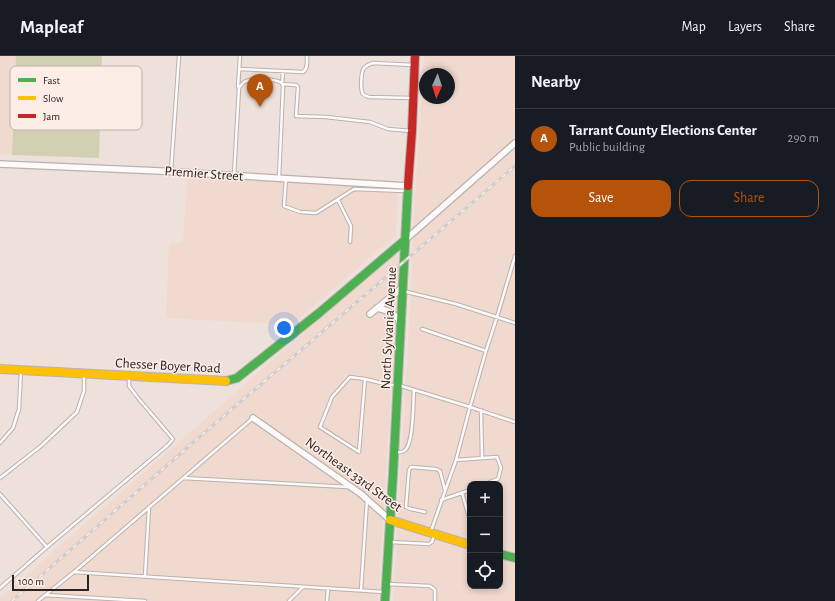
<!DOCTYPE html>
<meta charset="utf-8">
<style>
:root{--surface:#171b24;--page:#242831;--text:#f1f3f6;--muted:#9ea1a6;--line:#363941;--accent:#b45309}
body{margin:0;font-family:"Alegreya Sans",sans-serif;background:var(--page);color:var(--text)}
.controls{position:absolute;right:12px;bottom:12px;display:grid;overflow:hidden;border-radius:8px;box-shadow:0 2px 6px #0003}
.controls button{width:36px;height:36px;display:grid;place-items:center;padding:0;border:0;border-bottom:1px solid var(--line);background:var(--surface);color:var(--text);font:20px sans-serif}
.compass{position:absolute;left:419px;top:12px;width:36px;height:36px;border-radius:50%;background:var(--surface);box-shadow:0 2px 6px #0003;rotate:183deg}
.scale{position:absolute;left:12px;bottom:10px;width:77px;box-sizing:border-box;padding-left:4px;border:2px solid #2c231f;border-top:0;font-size:11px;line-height:14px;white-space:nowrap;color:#2c231f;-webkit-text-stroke:3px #fcede7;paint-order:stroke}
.you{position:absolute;left:284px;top:272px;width:14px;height:14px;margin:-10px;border:3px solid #fff;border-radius:50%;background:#1a73e8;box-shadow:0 0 0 6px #1a73e833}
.badge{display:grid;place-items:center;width:26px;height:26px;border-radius:50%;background:var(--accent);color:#fff;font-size:13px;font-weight:700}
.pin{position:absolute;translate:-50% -33px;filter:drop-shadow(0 1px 2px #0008)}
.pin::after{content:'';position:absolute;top:21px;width:14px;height:12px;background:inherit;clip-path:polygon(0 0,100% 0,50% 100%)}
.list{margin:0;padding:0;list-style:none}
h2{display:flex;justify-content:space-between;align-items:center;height:52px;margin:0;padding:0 16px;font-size:17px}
h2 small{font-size:13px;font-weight:400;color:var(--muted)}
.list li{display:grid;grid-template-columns:26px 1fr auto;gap:12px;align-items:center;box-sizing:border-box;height:60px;padding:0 16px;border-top:1px solid var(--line)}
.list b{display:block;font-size:15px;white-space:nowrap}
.list p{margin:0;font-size:13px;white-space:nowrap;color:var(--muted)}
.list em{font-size:13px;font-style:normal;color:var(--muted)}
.actions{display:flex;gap:8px;padding:12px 16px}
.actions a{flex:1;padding:9px 0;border:1px solid var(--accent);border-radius:12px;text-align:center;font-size:14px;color:var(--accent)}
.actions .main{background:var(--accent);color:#fff}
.icon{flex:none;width:22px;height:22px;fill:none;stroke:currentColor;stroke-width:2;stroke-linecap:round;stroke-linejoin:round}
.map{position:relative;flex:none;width:515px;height:545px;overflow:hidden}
header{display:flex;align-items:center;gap:24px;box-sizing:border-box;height:56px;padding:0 20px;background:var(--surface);border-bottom:1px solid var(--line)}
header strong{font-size:19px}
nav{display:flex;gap:22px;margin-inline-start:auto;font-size:14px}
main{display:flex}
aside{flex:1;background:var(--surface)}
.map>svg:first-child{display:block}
</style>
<header>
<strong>Mapleaf</strong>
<nav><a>Map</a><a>Layers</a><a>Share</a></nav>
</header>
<main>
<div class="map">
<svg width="515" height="545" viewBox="0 0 515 545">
<rect width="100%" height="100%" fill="#eee1db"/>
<path fill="#f0d9ce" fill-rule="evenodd" d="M 0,0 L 16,0 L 12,99 L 0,98 Z
M 424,0 L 515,0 L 515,545 L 393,545 L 412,217 L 412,185 ZM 425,18 L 449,18 L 449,42 L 425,42 ZM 470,428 L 500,428 L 500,530 L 470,530 Z
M 187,122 L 398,131 L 396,179 L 292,269 L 166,262 L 169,188 L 183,186 Z
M 397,198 L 399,202 L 398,228 L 378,545 L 0,545 L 0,542 L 393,199 Z"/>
<path fill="#d2d0b3" d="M 16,0 L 102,0 L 99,102 L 12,99 Z"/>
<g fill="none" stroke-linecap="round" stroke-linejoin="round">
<defs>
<path id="lane" d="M 240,13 L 303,16 C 308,13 307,5 307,0
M 283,15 L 282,28 L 296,29 L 298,31 L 296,60 L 326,61 L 370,66 L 388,73 L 411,75
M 238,31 L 240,0
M 412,42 L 369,41 C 366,40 365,40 363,38 C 360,33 361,16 364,12 C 367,9 369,8 373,7 L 414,9
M 171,115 L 179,0
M 234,119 L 239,32 C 241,29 243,26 246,25 C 253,22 274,23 280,26 C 283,27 282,28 283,31 L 279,122
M 286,122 L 284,150 L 300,156 L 316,157 L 354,133 L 405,135
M 338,144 L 351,170 L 350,186
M 403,235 L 456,248 L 515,267
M 422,273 L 486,295 L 497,261 L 515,200
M 365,323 L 350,321 L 332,341 L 320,371 L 359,396 L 365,323 L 389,329 L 398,329 L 470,351 L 486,295
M 481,354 L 482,402
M 253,362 L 74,516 L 384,536
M 0,387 L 13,372 L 19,353 L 21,315
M 395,396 C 398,396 401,397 404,395 C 414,389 413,346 414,334
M 456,404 L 497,401 L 501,412 L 498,423 L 485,428
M 0,422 L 41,390 L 77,356 L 84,335 L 84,318
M 183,422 L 348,431
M 462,437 L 469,461 L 470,462
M 0,438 L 47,491 L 0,532
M 441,444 L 470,434
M 425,456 L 411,453 L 406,451 L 409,414 L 411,411 L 436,413 L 440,415 L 445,434
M 431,475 L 456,404 L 470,351 L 515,366
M 390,486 L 429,488 L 432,486 L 434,480
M 47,491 L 168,389 L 173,383 L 138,342 L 129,330 L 129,321
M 145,520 L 149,451
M 388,528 L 430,530 L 435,534 L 435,545
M 361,534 L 367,444
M 45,539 L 145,545
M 38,545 L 74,516
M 289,545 L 303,531
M 327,545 L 328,532"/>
<path id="street" d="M 0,108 L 160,115 L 408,130
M 405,184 L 515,87
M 377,252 C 387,254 396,257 400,267
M 370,258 L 403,231
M 253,362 L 361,438 L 390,464"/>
<path id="fast" d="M 226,325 L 237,322 L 319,257 L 405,184
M 500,498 L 515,502
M 385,545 L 393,419 L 408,130"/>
<path id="slow" d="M 0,313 L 226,325
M 390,464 L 470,489"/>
<path id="jam" d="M 408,130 L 412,75 L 415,0"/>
</defs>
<use href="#lane" stroke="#bbb1ad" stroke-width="4.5"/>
<use href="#street" stroke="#bbb1ad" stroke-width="8"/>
<use href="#fast" stroke="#bbb1ad" stroke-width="10"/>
<use href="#slow" stroke="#bbb1ad" stroke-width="10"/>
<use href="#jam" stroke="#bbb1ad" stroke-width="10"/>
<use href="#lane" stroke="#fcfafa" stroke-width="2.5"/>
<use href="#street" stroke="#fcfafa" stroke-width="5.5"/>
<use href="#fast" stroke="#4caf50" stroke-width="8"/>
<use href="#slow" stroke="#ffc107" stroke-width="8"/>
<use href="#jam" stroke="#c62828" stroke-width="8"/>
<defs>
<path id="rail" d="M 12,545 L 204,377 L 357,246 L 515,110"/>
</defs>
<use href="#rail" stroke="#d2cecd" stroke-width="3"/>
<use href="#rail" stroke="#fcede7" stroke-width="1.5" stroke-dasharray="4.5" stroke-linecap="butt"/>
</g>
<g text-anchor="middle" stroke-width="3" stroke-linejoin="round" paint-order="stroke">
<g font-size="14" fill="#2c231f" stroke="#fcede7">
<text transform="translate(204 117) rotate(4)" y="5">Premier Street</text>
<text transform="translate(388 272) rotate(-87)" y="5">North Sylvania Avenue</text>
<text transform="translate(168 309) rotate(3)" y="5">Chesser Boyer Road</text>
<text transform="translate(354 418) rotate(36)" y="5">Northeast 33rd Street</text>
</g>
</g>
<rect x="10" y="10" width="132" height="64" rx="6" fill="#fcede7" stroke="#beb0ab" stroke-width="1"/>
<rect x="18" y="22" width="18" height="4" fill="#4caf50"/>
<rect x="18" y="40" width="18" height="4" fill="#ffc107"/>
<rect x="18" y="58" width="18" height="4" fill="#c62828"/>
<g font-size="11" fill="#2c231f">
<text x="43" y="28">Fast</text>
<text x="43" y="46">Slow</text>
<text x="43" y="64">Jam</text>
</g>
</svg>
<div class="controls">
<button>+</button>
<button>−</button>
<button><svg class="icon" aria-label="locate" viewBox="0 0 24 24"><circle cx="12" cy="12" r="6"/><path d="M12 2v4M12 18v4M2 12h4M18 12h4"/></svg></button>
</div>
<svg class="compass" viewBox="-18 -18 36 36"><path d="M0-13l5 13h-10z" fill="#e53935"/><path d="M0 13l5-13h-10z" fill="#9ea1a6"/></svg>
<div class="scale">100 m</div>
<div class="you"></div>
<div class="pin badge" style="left:260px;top:51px">A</div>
</div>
<aside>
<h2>Nearby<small></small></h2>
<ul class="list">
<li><span class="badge">A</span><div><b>Tarrant County Elections Center</b><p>Public building</p></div><em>290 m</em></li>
</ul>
<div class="actions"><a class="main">Save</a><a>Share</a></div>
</aside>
</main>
